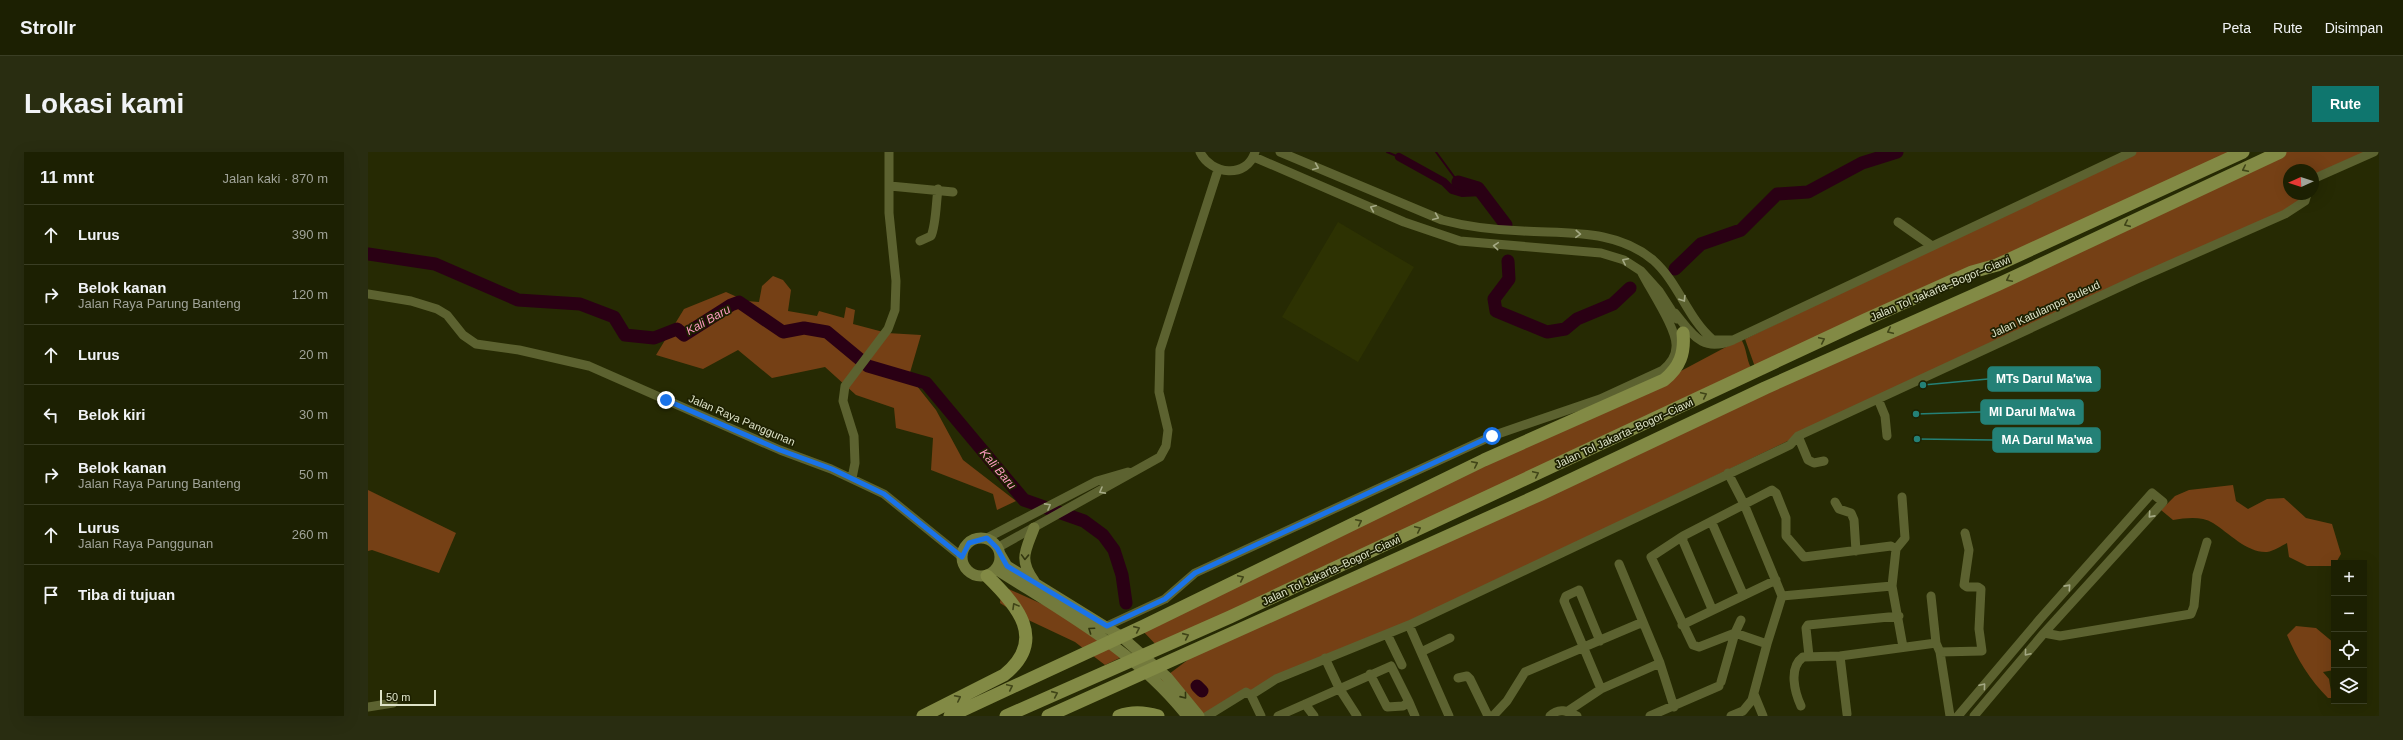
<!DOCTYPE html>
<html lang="id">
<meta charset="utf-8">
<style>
:root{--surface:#1c2002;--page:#292d11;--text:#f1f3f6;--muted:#a0a399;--line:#3a3e24;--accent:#0f766e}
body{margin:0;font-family:Helvetica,sans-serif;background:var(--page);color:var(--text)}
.controls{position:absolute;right:12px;bottom:12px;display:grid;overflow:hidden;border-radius:0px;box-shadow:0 4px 16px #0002}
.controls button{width:36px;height:36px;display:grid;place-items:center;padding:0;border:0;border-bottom:1px solid var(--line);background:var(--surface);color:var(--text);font:20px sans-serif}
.compass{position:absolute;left:1915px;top:12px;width:36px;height:36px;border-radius:50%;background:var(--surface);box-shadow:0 4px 16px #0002;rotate:267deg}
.scale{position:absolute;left:12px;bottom:10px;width:56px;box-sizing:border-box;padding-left:4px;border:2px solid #dee3c8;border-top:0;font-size:11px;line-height:14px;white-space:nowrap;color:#dee3c8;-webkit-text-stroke:3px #1d2000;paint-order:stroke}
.stop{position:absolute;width:12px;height:12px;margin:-9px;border:3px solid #1a73e8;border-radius:50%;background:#fff}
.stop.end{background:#1a73e8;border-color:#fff;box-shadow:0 1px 4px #0008}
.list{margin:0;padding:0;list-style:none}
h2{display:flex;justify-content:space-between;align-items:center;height:52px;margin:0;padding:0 16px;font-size:17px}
h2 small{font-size:13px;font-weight:400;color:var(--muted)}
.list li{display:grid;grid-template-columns:26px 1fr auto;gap:12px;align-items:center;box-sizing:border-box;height:60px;padding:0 16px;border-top:1px solid var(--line)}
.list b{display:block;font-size:15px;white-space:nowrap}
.list p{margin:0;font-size:13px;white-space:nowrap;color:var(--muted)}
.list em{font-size:13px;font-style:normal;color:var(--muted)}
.icon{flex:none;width:22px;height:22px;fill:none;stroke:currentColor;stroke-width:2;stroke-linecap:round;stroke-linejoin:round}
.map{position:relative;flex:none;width:2011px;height:564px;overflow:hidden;border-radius:0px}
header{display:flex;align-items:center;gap:24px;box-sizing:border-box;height:56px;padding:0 20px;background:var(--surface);border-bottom:1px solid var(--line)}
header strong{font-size:19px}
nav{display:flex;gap:22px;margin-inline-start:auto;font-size:14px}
.intro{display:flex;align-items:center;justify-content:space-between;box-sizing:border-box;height:96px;padding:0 24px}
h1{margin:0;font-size:28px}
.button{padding:10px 18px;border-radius:0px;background:var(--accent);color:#fff;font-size:14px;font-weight:700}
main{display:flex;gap:24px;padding:0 24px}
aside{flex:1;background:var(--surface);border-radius:0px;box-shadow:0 4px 16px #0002}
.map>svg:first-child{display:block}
</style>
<header>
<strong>Strollr</strong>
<nav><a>Peta</a><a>Rute</a><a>Disimpan</a></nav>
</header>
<div class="intro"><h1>Lokasi kami</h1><a class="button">Rute</a></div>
<main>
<aside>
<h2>11 mnt<small>Jalan kaki · 870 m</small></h2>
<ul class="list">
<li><svg class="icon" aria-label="ahead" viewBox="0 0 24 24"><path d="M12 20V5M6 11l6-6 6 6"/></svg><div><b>Lurus</b></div><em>390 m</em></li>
<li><svg class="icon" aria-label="right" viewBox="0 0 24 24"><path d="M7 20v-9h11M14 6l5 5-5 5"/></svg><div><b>Belok kanan</b><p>Jalan Raya Parung Banteng</p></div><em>120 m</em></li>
<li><svg class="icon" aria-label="ahead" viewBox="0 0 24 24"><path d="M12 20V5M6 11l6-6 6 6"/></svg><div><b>Lurus</b></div><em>20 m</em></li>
<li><svg class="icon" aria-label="left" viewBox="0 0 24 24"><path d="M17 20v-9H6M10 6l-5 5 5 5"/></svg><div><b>Belok kiri</b></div><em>30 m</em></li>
<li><svg class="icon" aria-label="right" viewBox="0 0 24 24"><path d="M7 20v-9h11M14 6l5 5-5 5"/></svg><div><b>Belok kanan</b><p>Jalan Raya Parung Banteng</p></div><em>50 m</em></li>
<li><svg class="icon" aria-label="ahead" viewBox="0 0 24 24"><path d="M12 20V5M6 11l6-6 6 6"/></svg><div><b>Lurus</b><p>Jalan Raya Panggunan</p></div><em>260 m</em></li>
<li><svg class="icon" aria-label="arrive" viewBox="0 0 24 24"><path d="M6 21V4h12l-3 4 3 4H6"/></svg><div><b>Tiba di tujuan</b></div></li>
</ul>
</aside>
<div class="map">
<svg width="2011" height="564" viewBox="0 0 2011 564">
<rect width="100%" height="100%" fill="#262a03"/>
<path fill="#2d3202" d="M 970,70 L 1046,115 L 990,210 L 914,165 Z"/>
<path fill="#754015" d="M 1764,0 L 1875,0 L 1387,215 L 1377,187 Z
M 1912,0 L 2006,0 L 1945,27 L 1945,18 L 1921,18 L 1921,42 L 1939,42 L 1937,49 L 1430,284 L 1019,482 L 957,506 L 839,564 L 789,531 L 849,486 Z
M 405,124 L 415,128 L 423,138 L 420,159 L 449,164 L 451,159 L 476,166 L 478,155 L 487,158 L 485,172 L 519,181 L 553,183 L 541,224 L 568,258 L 595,308 L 648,349 L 629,358 L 625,342 L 563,318 L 565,286 L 528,276 L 526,256 L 488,243 L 457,215 L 404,226 L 370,198 L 335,217 L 288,203 L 316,157 L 358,140 L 378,149 L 391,150 L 394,134 Z
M 1373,187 C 1379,197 1378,206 1383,216 L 792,497 L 772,476 L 1296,228 Z
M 1865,333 L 1868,349 L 1880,357 L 1899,347 L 1916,346 L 1938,366 L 1964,372 L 1973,402 L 1966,414 L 1939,414 L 1921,405 L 1919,391 C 1913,394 1906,399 1899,400 C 1879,401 1861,381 1845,371 C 1833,364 1819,366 1805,368 L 1793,358 L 1807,344 L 1821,338 Z
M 0,338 L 88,381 L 71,421 L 4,398 L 0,399 Z
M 634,434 L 725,475 L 756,504 L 737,513 L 707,490 L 654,465 L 632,451 Z
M 1928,474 L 1948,476 L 1966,491 L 1966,518 L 1955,520 L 1961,527 L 1964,546 L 1960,546 C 1942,528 1929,507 1919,483 Z"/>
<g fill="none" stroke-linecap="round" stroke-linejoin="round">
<path stroke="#2a0014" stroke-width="2" d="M 1019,0 L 1031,5
M 1068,0 L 1090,30"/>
<path stroke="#2a0014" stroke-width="8" d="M 1031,5 L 1076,30 L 1084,38 L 1094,41 L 1114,40"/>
<path stroke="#2a0014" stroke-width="13" d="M 1090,30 L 1110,36 L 1138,73
M 0,102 L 67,112 L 150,148 L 212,152 L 246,165 L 257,183 L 286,186 L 309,177 L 316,183 L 363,153 L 371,150 L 415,180 L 436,176 L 459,180 L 500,214 L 558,231 L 656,348 L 716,369 L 735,383 L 746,398 L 754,423 L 758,451
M 1140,109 L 1141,127 L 1126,147 L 1128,159 L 1179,180 L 1197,177 L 1209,167 L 1245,152 L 1262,136
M 1307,117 L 1333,92 L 1373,78 L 1409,42 L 1440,40 L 1494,11 L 1529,0
M 829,534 L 834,539"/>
<path stroke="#5c6230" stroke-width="9" d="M 832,0 C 843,23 879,27 887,0
M 912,0 L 1074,68 C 1100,75 1127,78 1155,79 C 1200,82 1248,77 1285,108 C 1311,131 1319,166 1345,188 L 1365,188 C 1334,201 1325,183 1307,161
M 886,5 L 1036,70 L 1092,89 L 1233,101 L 1256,108 L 1273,119 L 1291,139 L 1309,167
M 1945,27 L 2006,0
M 522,34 L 585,40
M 1530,70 L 1564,94
M 552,89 L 563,84 C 568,73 568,51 570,37
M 0,142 L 43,149 L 69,157 L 79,163 L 95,183 L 108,192 L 151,198 L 221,214 L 412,298 L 463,317 L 516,342 L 594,405
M 1365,188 L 1764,0
M 1510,247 L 1517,264 L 1519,284
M 1430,284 L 1440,308 L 1446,311 L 1456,309
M 1360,321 L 1376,352 L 1414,444 L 1399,492 L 1384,548 L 1375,559 L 1363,564
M 484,326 L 487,311 L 486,284 L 475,249 L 477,234 L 520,177 L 527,158 L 528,129 L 521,61 L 521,0
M 1467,350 L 1471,357 L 1483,361 L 1486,368 L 1488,399
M 1344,371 L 1375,442
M 1315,384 L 1283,405 L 1325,493 L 1331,495 L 1367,481 L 1399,492
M 619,386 L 729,329 L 760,320
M 629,396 L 792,305 L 798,294 L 800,278 L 791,240 L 792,198 L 850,18
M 1528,397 L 1537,386 L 1534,345
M 1251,412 L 1292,511 L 1306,555
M 1414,444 L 1524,434 L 1535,495
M 1563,444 L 1568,491
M 1344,457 L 1315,389 L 1315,384 L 1404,338 L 1408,341 L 1418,366 L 1418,384 L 1436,405 L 1523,394 L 1528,397 L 1524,434
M 1041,473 L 1081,564
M 1314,473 L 1408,428
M 739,474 L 797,447 L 827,421 L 1124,284 L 1232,247 L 1295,218 C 1302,212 1308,205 1308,195 C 1310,178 1281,136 1273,119
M 1676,481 L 1692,484 L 1823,462 L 1826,454 L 1829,423 L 1839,390
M 1019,482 L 1034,513
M 1232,489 L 1211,438 L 1198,444 L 1196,449 L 1233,537
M 1053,500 L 1082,486
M 1572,500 L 1614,499 L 1611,477 L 1613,437 L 1610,435 L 1599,435 L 1596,433 L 1601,398 L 1597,381
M 1441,504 L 1438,476 L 1440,473 L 1531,464
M 1472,504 L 1479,562
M 957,506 L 971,536 L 989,564
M 1090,526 L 1099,524 L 1102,527 L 1120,564
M 1353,530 L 1367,481 L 1373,468
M 1386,542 L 1395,564
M 883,543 L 893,564
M 1041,550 L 1047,564
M 937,552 L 946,564
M 1433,554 C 1427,541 1420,516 1435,505 L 1472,504 L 1568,491 L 1572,500 L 1582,564
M 0,555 L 25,551
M 1200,559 L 1233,537 L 1292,511
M 839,564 L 878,540 L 883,543 L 908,527 L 1041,473 L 1422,293 L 1430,284 L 1769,127 L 1917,62 L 1937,49 L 1939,42
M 910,564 L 1023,514 L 1041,550 L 1035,554 L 1019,555 L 1002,522
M 1125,564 L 1139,549 L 1157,520 L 1275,470
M 1182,564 C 1191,555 1199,559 1209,564
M 1282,564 L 1351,534
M 1590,564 L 1672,467 L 1784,341 L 1795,350 L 1676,481 L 1606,564"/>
<path stroke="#737a3d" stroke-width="11" d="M594 405a19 19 0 1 1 38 0a19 19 0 1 1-38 0Z
M 632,402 L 639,414 L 754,485 L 799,525 L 831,564
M 628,417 C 695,460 769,500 819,564
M 666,429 C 650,407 658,398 666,376"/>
<path stroke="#828a45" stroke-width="13" d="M 555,564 L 636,523 C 680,488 649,453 619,424
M 582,564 L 776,474 L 1116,308 L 1296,228 C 1312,215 1317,201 1315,181
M 638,564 L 862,465 L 1497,168 L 1604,120 L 1629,113 L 1875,0
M 680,564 L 1173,342 L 1397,236 L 1631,132 L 1912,0
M 751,564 C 764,559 777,560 790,564"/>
</g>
<defs><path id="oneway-chevron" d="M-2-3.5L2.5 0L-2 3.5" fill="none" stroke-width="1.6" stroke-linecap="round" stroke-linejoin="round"/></defs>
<g stroke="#a4a984">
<use href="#oneway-chevron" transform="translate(948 15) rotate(23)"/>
<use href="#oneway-chevron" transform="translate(1005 56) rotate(-157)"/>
<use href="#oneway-chevron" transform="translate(1068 65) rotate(23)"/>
<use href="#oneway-chevron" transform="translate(1210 82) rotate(3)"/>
<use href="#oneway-chevron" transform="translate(1128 94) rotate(-175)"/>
<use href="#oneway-chevron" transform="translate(1257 109) rotate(-154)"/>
<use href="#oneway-chevron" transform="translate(1315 147) rotate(58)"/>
<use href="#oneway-chevron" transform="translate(734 339) rotate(151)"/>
<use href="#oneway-chevron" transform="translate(680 354) rotate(-29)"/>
<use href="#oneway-chevron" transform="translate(1783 363) rotate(132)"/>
<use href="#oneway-chevron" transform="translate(1700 435) rotate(-48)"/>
<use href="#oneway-chevron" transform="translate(1659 501) rotate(130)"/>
<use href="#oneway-chevron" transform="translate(1615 534) rotate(-50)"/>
</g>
<g stroke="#404518">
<use href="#oneway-chevron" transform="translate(1877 17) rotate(154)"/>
<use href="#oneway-chevron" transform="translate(1759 72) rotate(156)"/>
<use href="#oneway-chevron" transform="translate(1641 127) rotate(154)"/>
<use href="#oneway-chevron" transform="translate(1522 179) rotate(155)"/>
<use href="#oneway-chevron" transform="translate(1454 188) rotate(-25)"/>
<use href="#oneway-chevron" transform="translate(1336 243) rotate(-25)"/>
<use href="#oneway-chevron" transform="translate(1107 312) rotate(-26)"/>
<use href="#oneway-chevron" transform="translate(1168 322) rotate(-25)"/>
<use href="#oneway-chevron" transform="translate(991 370) rotate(-26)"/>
<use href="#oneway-chevron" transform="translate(1050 377) rotate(-25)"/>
<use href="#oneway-chevron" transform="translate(873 426) rotate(-25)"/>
<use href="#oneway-chevron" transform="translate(647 454) rotate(-120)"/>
<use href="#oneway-chevron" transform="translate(769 477) rotate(-24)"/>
<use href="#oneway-chevron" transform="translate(818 484) rotate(-24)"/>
<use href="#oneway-chevron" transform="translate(642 535) rotate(-25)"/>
<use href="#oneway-chevron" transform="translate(687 542) rotate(-24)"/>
<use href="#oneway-chevron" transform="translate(590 546) rotate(-27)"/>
</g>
<g stroke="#32360f">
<use href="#oneway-chevron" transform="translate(657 405) rotate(92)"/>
<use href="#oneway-chevron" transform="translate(723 478) rotate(-145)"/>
<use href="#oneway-chevron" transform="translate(816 544) rotate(51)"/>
</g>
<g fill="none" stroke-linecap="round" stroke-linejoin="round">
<path stroke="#1a73e8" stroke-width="5" d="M 298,248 L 412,298 L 464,317 L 516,342 L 594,405 L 601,391 L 619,386 L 629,396 L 639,414 L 739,474 L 797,447 L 827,421 L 1124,284"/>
</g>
<g text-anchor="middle" stroke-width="3.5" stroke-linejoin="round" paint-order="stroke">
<g font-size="11" fill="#dee3c8" stroke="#1d2000">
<text transform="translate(1572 136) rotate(-23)" y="4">Jalan Tol Jakarta–Bogor–Ciawi</text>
<text transform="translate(1677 157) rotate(-25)" y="4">Jalan Katulampa Buleud</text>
<text transform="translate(374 268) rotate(23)" y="4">Jalan Raya Panggunan</text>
<text transform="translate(1256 281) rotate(-25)" y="4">Jalan Tol Jakarta–Bogor–Ciawi</text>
<text transform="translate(963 418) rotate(-25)" y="4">Jalan Tol Jakarta–Bogor–Ciawi</text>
</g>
<g font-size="12" font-style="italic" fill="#ff9bc3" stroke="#1d2000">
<text transform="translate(340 168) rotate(-29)" y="4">Kali Baru</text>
<text transform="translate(630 317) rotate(50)" y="4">Kali Baru</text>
</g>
</g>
<path fill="none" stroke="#248177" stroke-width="1.5" d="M1555 233L1620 227M1548 262L1613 260M1549 287L1625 288"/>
<g fill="#248177" stroke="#1d2000" stroke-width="1.5">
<circle cx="1555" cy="233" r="4"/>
<circle cx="1548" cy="262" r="4"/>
<circle cx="1549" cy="287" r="4"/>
</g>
<g fill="#248177" stroke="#248177" stroke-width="1.5">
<rect x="1620" y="215" width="112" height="24" rx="4"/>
<rect x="1613" y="248" width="102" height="24" rx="4"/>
<rect x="1625" y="276" width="107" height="24" rx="4"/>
</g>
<g font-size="12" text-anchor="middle" font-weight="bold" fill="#fff">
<text x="1676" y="231">MTs Darul Ma'wa</text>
<text x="1664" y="264">MI Darul Ma'wa</text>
<text x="1679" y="292">MA Darul Ma'wa</text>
</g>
</svg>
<div class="controls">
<button>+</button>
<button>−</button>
<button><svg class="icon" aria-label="locate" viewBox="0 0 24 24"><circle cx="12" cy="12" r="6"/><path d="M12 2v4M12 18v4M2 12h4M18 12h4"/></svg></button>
<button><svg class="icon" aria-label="layers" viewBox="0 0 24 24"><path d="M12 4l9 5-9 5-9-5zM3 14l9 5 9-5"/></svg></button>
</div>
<svg class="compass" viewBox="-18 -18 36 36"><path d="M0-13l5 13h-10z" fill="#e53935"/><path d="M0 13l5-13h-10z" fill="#a0a399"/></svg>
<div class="scale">50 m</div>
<div class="stop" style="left:1124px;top:284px"></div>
<div class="stop end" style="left:298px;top:248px"></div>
</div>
</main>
